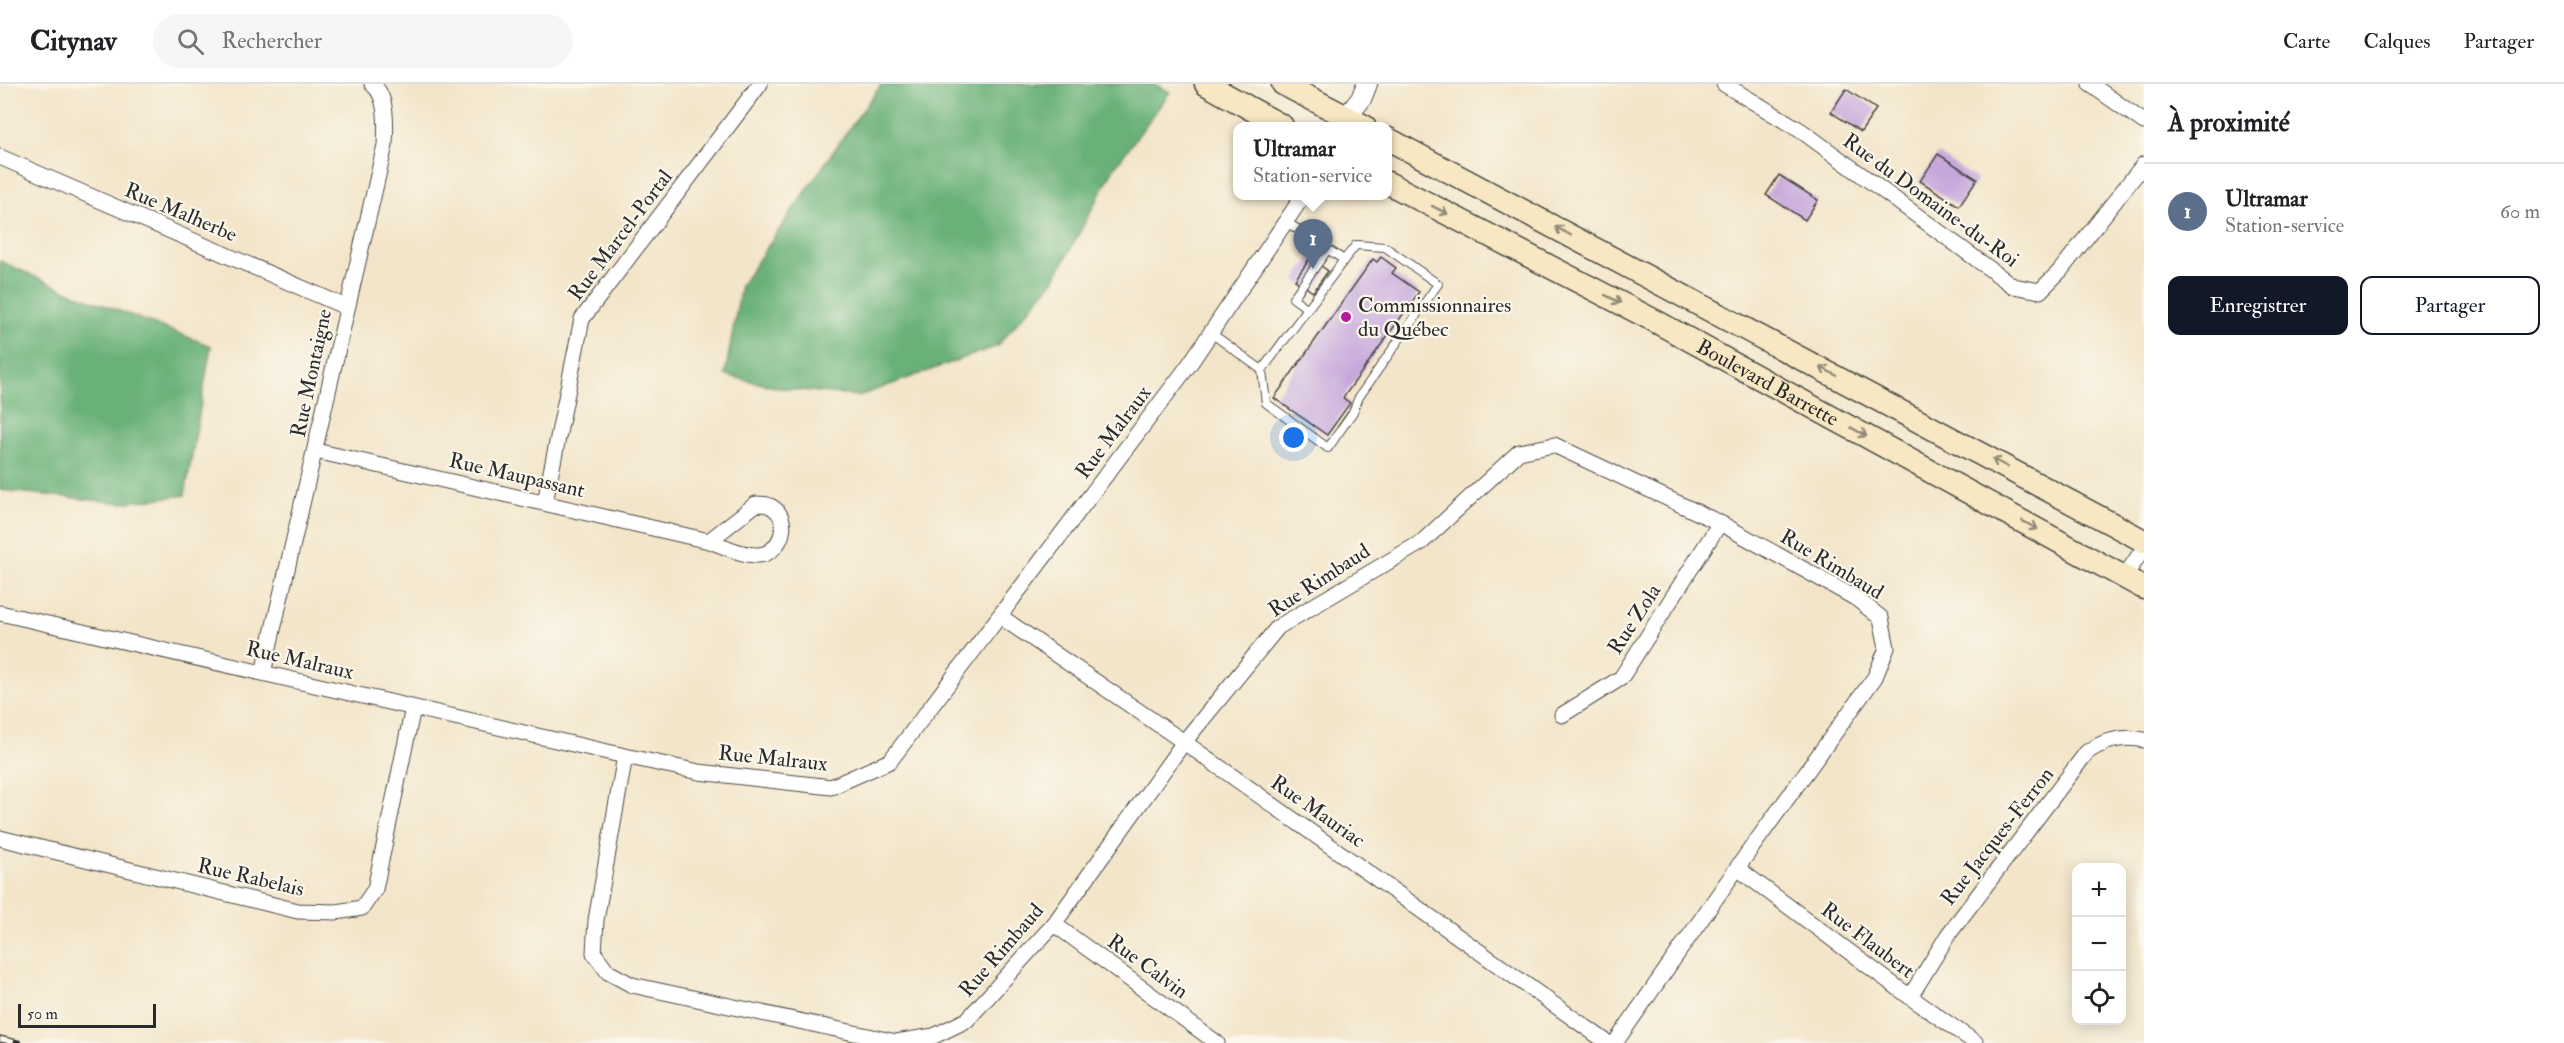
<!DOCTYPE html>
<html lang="fr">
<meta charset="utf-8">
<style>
:root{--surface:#fff;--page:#f6f6f6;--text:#202124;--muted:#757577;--line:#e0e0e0;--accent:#111827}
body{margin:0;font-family:"IM FELL Double Pica",serif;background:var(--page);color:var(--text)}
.controls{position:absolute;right:18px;bottom:18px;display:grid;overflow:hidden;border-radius:12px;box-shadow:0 3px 15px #0003}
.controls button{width:54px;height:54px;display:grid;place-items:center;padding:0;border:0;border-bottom:2px solid var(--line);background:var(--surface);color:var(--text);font:30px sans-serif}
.scale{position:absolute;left:18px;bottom:15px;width:138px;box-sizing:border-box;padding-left:6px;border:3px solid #2b2b2b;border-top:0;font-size:16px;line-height:21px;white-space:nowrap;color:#2b2b2b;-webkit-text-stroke:4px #fbf7ec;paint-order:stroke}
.you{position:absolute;left:1294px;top:354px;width:21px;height:21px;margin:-15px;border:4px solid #fff;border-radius:50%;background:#1a73e8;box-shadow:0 0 0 9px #1a73e833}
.badge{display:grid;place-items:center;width:39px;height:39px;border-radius:50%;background:var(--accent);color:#fff;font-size:20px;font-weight:700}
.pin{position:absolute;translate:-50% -50px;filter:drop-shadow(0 2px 3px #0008)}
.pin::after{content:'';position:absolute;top:32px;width:21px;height:18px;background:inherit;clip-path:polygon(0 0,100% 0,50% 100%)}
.popup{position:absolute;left:1233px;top:38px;width:159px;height:78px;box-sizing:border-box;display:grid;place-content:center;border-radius:12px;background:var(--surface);filter:drop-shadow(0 2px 4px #0005);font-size:20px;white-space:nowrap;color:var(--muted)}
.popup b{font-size:22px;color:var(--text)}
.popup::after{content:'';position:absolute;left:50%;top:100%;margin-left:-12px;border:12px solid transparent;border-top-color:var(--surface)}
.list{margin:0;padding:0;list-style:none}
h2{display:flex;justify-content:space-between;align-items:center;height:78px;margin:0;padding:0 24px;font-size:26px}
h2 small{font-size:20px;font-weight:400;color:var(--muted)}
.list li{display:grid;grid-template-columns:39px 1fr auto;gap:18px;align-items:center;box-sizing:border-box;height:96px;padding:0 24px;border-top:2px solid var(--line)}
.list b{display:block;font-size:22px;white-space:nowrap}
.list p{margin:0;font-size:20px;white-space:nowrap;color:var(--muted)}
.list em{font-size:20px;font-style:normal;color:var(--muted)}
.actions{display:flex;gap:12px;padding:18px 24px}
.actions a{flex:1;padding:14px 0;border:2px solid var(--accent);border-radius:12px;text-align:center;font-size:21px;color:var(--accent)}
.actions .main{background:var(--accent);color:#fff}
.icon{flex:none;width:33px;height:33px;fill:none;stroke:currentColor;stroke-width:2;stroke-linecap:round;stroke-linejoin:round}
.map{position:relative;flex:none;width:2144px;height:959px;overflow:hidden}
header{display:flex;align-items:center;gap:36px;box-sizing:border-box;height:84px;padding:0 30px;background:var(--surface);border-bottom:2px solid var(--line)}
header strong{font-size:28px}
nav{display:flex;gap:33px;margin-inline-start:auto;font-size:21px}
.search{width:420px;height:54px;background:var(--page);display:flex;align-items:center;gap:15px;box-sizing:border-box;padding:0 21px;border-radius:33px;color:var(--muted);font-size:22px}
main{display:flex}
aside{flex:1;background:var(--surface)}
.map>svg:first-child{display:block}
</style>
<header>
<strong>Citynav</strong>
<div class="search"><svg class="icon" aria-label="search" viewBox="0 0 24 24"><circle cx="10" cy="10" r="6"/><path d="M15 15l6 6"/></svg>Rechercher</div>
<nav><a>Carte</a><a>Calques</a><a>Partager</a></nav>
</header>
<main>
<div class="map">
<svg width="2144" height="959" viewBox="0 0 2144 959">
<rect width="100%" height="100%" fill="#fbf7ec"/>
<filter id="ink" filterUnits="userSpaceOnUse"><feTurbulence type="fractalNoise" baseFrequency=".0167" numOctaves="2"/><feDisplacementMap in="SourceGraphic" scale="12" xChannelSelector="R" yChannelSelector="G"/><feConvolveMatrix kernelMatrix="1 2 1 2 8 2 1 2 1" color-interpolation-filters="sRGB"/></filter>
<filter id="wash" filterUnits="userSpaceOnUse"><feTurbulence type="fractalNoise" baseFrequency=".008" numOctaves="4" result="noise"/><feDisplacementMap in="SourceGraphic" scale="24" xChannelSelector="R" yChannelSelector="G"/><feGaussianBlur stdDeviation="1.35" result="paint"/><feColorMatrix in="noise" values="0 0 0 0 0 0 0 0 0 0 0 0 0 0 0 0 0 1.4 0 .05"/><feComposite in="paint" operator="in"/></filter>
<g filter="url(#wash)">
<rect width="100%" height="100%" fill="#f3e5c9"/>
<path fill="#69b178" stroke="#4a6e52" stroke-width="1.5" d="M 882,0 L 1155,0 L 1170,8 L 1114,84 L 1054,196 L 997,262 L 859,312 L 779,304 L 725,291 L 741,201 L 851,42 Z
M 0,177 L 65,206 L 211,262 L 185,411 L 121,419 L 0,406 Z"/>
<g id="blocks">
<path fill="#c6a7dc" d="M 1846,5 L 1876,25 L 1861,48 L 1831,28 Z
M 1938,70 L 1977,95 L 1959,122 L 1920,97 Z
M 1779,91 L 1818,116 L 1805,136 L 1766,111 Z
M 1381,173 L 1396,184 L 1392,189 L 1419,208 L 1343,314 L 1350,319 L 1327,351 L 1274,314 L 1373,175 L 1377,178 Z
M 1310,174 L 1328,187 L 1313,208 L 1295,196 Z"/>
</g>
</g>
<g filter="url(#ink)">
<use href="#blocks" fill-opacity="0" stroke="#494743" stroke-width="1.5"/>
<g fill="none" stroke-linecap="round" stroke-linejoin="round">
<defs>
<path id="service" d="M 1308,225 L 1293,214 L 1328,165
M 1211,249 L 1262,286 L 1344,176 L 1285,137
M 1262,286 L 1266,319 L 1328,364 L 1353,328 L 1359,313 L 1438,200 L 1385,163 L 1356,161 L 1344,176"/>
<path id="minor" d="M 1724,0 L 1803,48 L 2013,202 L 2040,207 L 2060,187 L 2144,80
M 2090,0 L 2144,38
M 0,73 L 346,223
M 316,367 L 709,457 C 724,462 743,472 759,471 C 782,469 793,433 770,422 C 767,420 760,420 756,420 L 709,457
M 545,418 L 582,235 L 760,0
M 2124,493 L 2144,464
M 0,529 L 625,672 L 699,688 L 831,703 L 890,677 L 1189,281 L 1303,112
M 1001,533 L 1184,658 L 1608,959
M 263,589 L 385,61 C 386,43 388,12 372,0
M 1562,631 L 1621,594 L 1720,439
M 625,672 L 596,836 L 594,869 L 608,888 L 632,901 L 896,958 L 934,952 L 967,936 L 1054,840 L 1184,658 L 1278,543 L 1422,458 L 1519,368 L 1554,361 L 1720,439 L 1857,515 L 1881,534 L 1887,564 L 1875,593 L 1737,784 L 1615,959
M 0,754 L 298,827 L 336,828 L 362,824 L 375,805 L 413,624
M 1737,784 L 1910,913 L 1976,959
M 1054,840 L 1217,959
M 1910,913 L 1948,851 L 2087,668 C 2105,656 2123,651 2144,656"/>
<path id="tertiary" d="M 1346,34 L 1361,15 L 1367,0"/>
<g id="secondary">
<path d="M 1206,0 L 1282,42"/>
<path d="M 1283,0 L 1364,42"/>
<path d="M 1388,55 L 2144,457"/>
<path id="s1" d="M 1388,99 L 1655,237 L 2144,504"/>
</g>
</defs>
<use href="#service" stroke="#494743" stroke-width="10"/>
<use href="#minor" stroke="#494743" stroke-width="17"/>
<use href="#tertiary" stroke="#494743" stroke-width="22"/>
<use href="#secondary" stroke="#494743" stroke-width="25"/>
<use href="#service" stroke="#fff" stroke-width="8"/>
<use href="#minor" stroke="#fff" stroke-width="15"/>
<use href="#tertiary" stroke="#fff" stroke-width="20"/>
<use href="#secondary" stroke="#f7e8c3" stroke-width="22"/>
<defs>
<path id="rail" d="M 0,955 L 18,959"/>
</defs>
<use href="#rail" stroke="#2b2b2b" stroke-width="7"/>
<use href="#rail" stroke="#fbf7ec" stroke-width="4.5" stroke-dasharray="14" stroke-linecap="butt"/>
</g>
<defs><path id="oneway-shaft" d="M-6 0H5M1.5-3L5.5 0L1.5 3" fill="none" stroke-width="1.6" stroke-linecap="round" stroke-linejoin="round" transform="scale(1.5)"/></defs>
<g stroke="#918a77">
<use href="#oneway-shaft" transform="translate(1440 126) rotate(27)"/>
<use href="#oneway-shaft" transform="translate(1563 147) rotate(-152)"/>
<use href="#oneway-shaft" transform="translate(1613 215) rotate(27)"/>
<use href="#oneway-shaft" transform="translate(1828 287) rotate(-152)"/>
<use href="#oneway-shaft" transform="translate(1859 348) rotate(29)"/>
<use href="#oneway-shaft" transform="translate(2000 379) rotate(-152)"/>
<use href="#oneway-shaft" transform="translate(2030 441) rotate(29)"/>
</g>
</g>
<circle fill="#b5179e" stroke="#fbf7ec" stroke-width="2" cx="1346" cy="233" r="6"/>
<g text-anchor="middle" stroke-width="4.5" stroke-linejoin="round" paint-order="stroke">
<g font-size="21" fill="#2b2b2b" stroke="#fbf7ec">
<text transform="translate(1931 116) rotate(36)" y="7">Rue du Domaine-du-Roi</text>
<text transform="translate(181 128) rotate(23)" y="7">Rue Malherbe</text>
<text transform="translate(620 151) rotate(-53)" y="7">Rue Marcel-Portal</text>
<text transform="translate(311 289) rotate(-78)" y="7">Rue Montaigne</text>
<text dy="7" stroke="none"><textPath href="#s1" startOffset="429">Boulevard Barrette</textPath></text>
<text transform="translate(1113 348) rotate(-53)" y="7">Rue Malraux</text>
<text transform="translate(517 391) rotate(13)" y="7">Rue Maupassant</text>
<text transform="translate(1832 480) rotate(31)" y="7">Rue Rimbaud</text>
<text transform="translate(1319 496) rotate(-33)" y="7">Rue Rimbaud</text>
<text transform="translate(1634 535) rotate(-57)" y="7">Rue Zola</text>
<text transform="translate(300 576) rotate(13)" y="7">Rue Malraux</text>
<text transform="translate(773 674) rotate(6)" y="7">Rue Malraux</text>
<text transform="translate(1318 727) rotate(35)" y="7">Rue Mauriac</text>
<text transform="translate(1997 752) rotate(-52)" y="7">Rue Jacques-Ferron</text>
<text transform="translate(251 793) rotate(13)" y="7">Rue Rabelais</text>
<text transform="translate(1868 856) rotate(37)" y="7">Rue Flaubert</text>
<text transform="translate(1001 866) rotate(-49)" y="7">Rue Rimbaud</text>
<text transform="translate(1148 882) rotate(36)" y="7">Rue Calvin</text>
</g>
<g font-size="21" fill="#2b2b2b" stroke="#fbf7ec" text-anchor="start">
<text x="1358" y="228">Commissionnaires<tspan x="1358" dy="24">du Québec</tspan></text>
</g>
</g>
</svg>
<div class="controls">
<button>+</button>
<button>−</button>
<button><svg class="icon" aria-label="locate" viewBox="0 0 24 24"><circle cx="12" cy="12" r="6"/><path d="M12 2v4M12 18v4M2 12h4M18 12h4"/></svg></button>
</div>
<div class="scale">50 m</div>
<div class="you"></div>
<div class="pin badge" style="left:1313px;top:185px;background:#5c6f8a">1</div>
<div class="popup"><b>Ultramar</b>Station-service</div>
</div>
<aside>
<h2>À proximité<small></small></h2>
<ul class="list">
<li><span class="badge" style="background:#5c6f8a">1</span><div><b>Ultramar</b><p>Station-service</p></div><em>60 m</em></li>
</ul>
<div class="actions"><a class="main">Enregistrer</a><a>Partager</a></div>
</aside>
</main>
